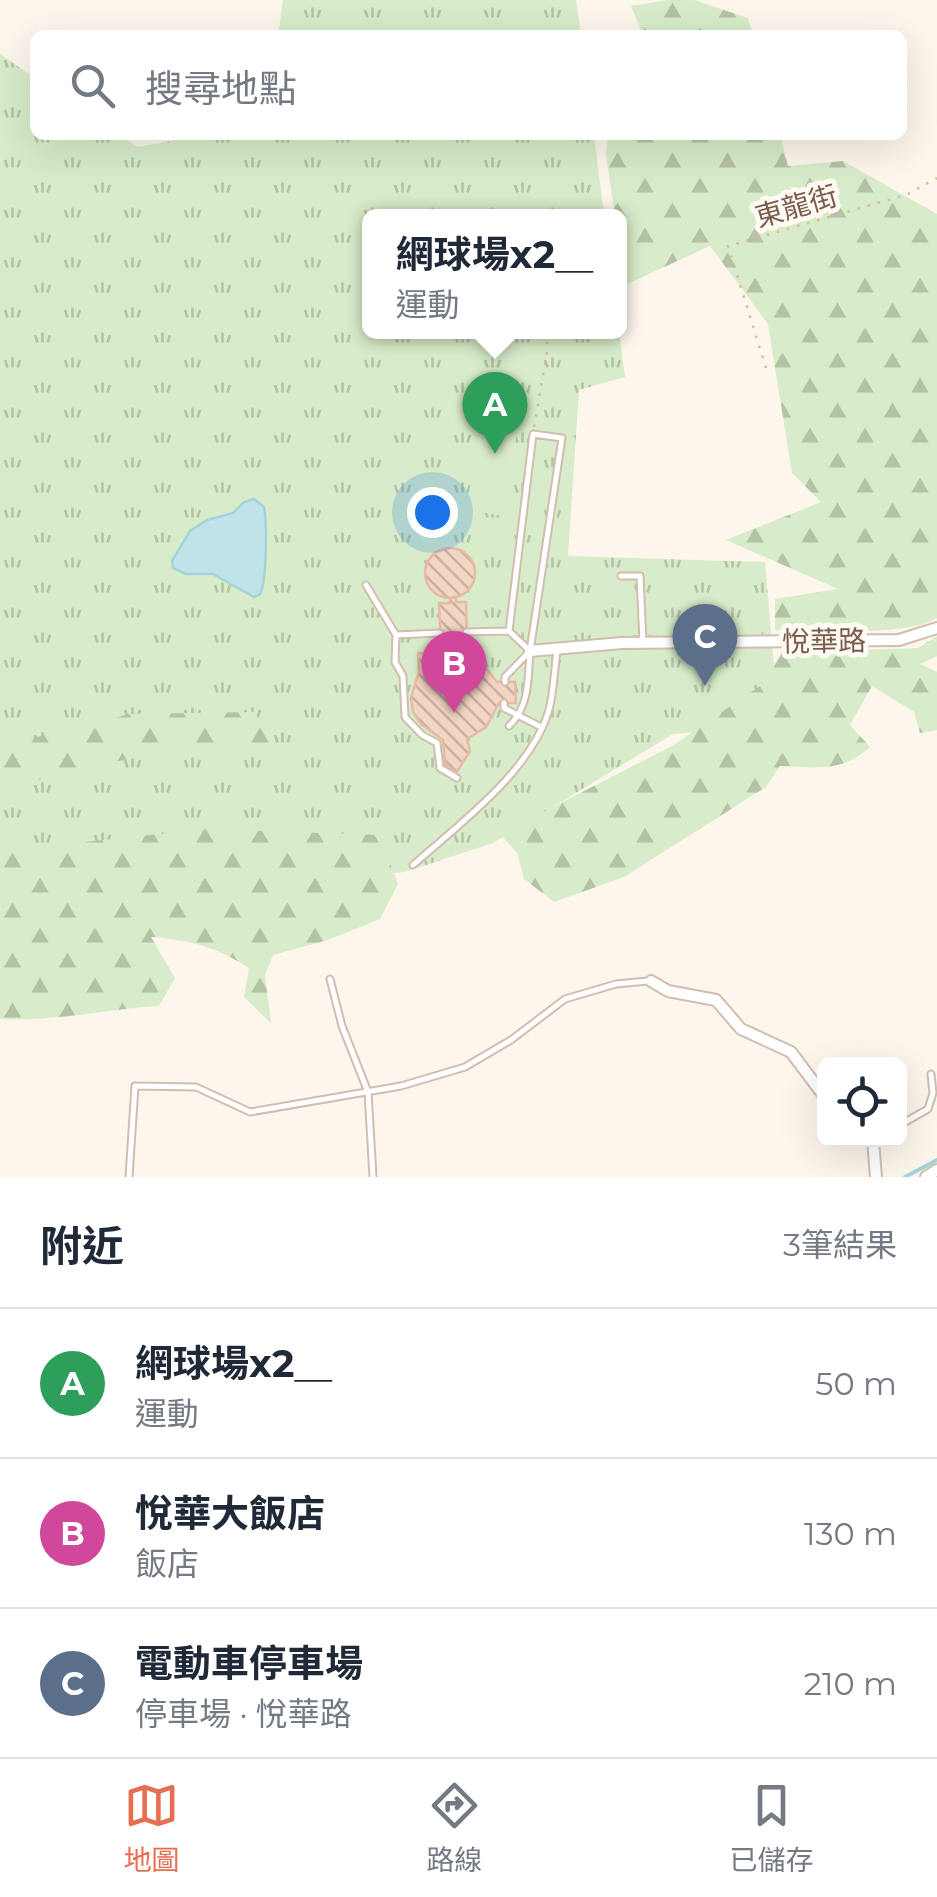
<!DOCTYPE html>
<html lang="zh-TW">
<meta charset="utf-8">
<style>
:root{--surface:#fff;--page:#f2f2f3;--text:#1f2937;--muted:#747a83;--line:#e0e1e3;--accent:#e76f51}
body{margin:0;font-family:Montserrat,"Noto Sans TC",sans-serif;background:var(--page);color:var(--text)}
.controls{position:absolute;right:30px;bottom:30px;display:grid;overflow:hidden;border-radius:15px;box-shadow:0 10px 40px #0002}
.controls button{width:90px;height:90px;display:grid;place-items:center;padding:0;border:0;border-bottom:2px solid var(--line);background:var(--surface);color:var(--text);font:50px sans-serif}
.you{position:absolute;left:432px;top:512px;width:35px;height:35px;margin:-25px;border:8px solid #fff;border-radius:50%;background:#1a73e8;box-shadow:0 0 0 15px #1a73e833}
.badge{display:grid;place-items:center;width:65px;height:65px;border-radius:50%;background:var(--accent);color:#fff;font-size:32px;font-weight:700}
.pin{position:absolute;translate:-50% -82px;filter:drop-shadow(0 2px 5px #0008)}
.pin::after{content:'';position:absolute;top:52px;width:35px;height:30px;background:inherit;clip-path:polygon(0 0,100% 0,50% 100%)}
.popup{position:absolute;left:362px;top:209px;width:265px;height:130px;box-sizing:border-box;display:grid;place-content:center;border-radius:15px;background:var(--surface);filter:drop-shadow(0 2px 8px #0005);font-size:32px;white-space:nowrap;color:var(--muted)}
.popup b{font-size:38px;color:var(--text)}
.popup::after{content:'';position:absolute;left:50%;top:100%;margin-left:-20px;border:20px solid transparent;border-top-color:var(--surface)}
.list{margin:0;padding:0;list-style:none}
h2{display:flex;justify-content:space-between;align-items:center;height:130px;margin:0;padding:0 40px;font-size:42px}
h2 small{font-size:32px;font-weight:400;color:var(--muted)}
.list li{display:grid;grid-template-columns:65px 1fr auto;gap:30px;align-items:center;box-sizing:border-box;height:150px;padding:0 40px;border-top:2px solid var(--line)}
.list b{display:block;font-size:38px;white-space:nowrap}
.list p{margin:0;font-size:32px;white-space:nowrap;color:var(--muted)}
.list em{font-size:32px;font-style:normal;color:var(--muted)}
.icon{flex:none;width:55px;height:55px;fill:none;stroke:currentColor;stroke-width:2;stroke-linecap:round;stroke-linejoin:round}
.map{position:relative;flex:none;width:937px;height:1177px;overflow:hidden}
.search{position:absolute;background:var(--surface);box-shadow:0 10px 40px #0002;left:30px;right:30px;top:30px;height:110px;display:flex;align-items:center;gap:25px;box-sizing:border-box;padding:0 35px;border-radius:15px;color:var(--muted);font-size:38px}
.sheet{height:580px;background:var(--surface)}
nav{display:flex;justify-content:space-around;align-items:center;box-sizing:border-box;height:140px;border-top:2px solid var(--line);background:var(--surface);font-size:28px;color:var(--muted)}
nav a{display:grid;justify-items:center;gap:5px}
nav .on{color:var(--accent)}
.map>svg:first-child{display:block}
</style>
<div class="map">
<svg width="937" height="1177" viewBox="0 0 937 1177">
<defs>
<pattern id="grass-tufts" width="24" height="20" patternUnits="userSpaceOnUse" patternTransform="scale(2.5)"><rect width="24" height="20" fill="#d8ecc9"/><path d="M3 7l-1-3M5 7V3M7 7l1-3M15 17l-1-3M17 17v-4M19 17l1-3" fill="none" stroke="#b4c2a5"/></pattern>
<pattern id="forest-firs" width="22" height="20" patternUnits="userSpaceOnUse" patternTransform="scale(2.5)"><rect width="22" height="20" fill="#d8ecc9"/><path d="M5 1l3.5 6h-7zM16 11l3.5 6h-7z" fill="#b4c2a5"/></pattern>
<pattern id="building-back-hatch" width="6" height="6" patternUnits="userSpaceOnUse" patternTransform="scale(2.5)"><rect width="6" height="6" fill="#f3d5c3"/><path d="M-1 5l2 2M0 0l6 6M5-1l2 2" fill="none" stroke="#cab0a1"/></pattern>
</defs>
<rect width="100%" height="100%" fill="#fdf6ec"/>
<path fill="url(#grass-tufts)" d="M 283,0 L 576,0 L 581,35 L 278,35 Z
M 0,54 L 35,78 L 35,135 L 119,135 L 138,147 L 205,135 L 594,135 L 604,216 L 370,216 L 370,332 L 619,332 L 625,377 L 579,390 L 568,556 L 765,562 L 779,725 L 673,734 L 493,843 L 405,872 L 0,905 Z"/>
<path fill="url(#forest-firs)" d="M 668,0 L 694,0 L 748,18 L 753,35 L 643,35 L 631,6 Z
M 608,135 L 780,135 L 788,166 L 843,161 L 937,214 L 937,618 C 906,637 815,630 775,630 L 775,599 L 838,589 L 726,540 L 821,502 L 792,473 L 768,324 L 710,246 L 625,285 L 620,216 L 615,216 L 606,155 Z
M 937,636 L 937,656 L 921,664 L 937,672 L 937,730 L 920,733 L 914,712 L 872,686 L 850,725 L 870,747 C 842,773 817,767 780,766 L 766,787 L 624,877 L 554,902 L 524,879 L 517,853 L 500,834 L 672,746 L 760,686 L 782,652 L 918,648 Z
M 255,712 L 272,749 L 213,744 L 91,766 L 0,790 L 0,746 L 130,714 Z
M 207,829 L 379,835 L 398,884 L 380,919 L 328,940 L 273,955 L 265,975 L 271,1023 L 244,997 L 249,968 C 216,947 191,940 151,937 L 175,978 L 159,1006 C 105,1009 54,1022 0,1019 L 0,851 Z"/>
<path fill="#d8ecc9" d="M 486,391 L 523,398 L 503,516 L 466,510 Z"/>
<path fill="#bfe3e8" stroke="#a5d3da" stroke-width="2.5" d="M 254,499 L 264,507 C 267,523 267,581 260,594 L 254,597 L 213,574 L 186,574 L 173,568 L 172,561 L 190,531 L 207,520 L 233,513 L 244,502 Z"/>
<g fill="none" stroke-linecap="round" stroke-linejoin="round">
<path stroke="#a5d3da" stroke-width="4" d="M 905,1177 L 937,1160"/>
</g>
<path fill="url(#building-back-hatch)" stroke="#e6bba3" stroke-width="2.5" d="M425 573a25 25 0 1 1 50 0a25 25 0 1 1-50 0Z
M 456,597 L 456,602 L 466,602 L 467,648 L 458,648 L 458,654 L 450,654 L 450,649 L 441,649 L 439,603 L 450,603 L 450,598 Z
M 418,653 L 468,655 L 481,662 L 497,682 L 515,682 L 516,703 L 499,703 L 486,727 L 467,739 L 470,751 L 456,773 L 445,764 L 443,740 L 421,724 L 413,712 L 411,698 L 419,671 Z"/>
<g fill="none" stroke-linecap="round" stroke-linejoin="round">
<defs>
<path id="service" d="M 621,576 L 640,576 L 643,643
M 366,585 L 396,635
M 466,632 L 509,631 L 530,651 C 528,678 530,706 509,726
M 440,633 L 396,635 L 395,662 L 403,676 L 405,717 L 422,735 L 437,743 L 440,768 L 457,778
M 505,682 L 505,677 L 530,651 L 562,438 L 533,434 L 509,631
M 504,703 L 504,708 L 541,727
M 413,865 C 458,825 529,773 548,713 C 554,694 554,671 557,651
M 330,979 L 342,1026 L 368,1092 L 373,1177
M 900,1125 L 928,1109 L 933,1093 L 931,1074
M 129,1177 L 135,1086 L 196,1087 L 250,1112 L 401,1086 L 465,1067 L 511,1040 L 565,999 L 616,984 L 648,981"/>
<path id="minor" d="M 530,651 L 622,643 L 899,640 L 937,628
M 651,981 L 668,991 L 716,1000 L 741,1029 L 791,1052 L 824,1096
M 873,1140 L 876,1177
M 926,1177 L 937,1170"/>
</defs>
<use href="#service" stroke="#d1beb0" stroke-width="9"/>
<use href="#minor" stroke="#d1beb0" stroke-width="14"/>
<path stroke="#d9b8a5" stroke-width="2.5" stroke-dasharray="2.5 8" stroke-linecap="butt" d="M 766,368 L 728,246 L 906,195 L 937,178
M 534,427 L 547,353 L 547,332"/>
<use href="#service" stroke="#fff" stroke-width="5"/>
<use href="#minor" stroke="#fff" stroke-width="10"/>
</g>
<g text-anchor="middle" stroke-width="10" stroke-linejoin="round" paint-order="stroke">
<g font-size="28" fill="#7a5c4d" stroke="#fffaf3">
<text transform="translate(796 206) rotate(-16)" y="10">東龍街</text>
<text transform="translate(824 641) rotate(-1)" y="10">悅華路</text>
</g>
</g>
</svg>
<div class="controls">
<button><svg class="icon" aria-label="locate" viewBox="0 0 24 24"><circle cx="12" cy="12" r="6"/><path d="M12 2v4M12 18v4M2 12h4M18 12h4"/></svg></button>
</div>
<div class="you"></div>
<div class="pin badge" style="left:495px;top:454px;background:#2e9e5b">A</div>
<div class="popup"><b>網球場x2＿</b>運動</div>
<div class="pin badge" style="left:454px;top:713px;background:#d1479c">B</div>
<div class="pin badge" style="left:705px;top:686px;background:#5c6f8a">C</div>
<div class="search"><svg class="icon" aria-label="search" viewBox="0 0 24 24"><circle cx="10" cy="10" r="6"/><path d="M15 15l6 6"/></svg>搜尋地點</div>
</div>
<section class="sheet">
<h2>附近<small>3筆結果</small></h2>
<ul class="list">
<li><span class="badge" style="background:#2e9e5b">A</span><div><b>網球場x2＿</b><p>運動</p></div><em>50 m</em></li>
<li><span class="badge" style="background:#d1479c">B</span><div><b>悅華大飯店</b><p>飯店</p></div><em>130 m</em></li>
<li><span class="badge" style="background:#5c6f8a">C</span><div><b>電動車停車場</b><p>停車場 · 悅華路</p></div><em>210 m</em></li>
</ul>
</section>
<nav>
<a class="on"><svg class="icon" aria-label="map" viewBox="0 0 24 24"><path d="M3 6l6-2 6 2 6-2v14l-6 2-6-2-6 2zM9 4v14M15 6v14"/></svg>地圖</a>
<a><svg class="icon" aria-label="directions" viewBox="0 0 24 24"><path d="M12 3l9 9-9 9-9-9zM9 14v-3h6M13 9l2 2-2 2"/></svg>路線</a>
<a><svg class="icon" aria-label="saved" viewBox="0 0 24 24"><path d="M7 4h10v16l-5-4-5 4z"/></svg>已儲存</a>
</nav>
